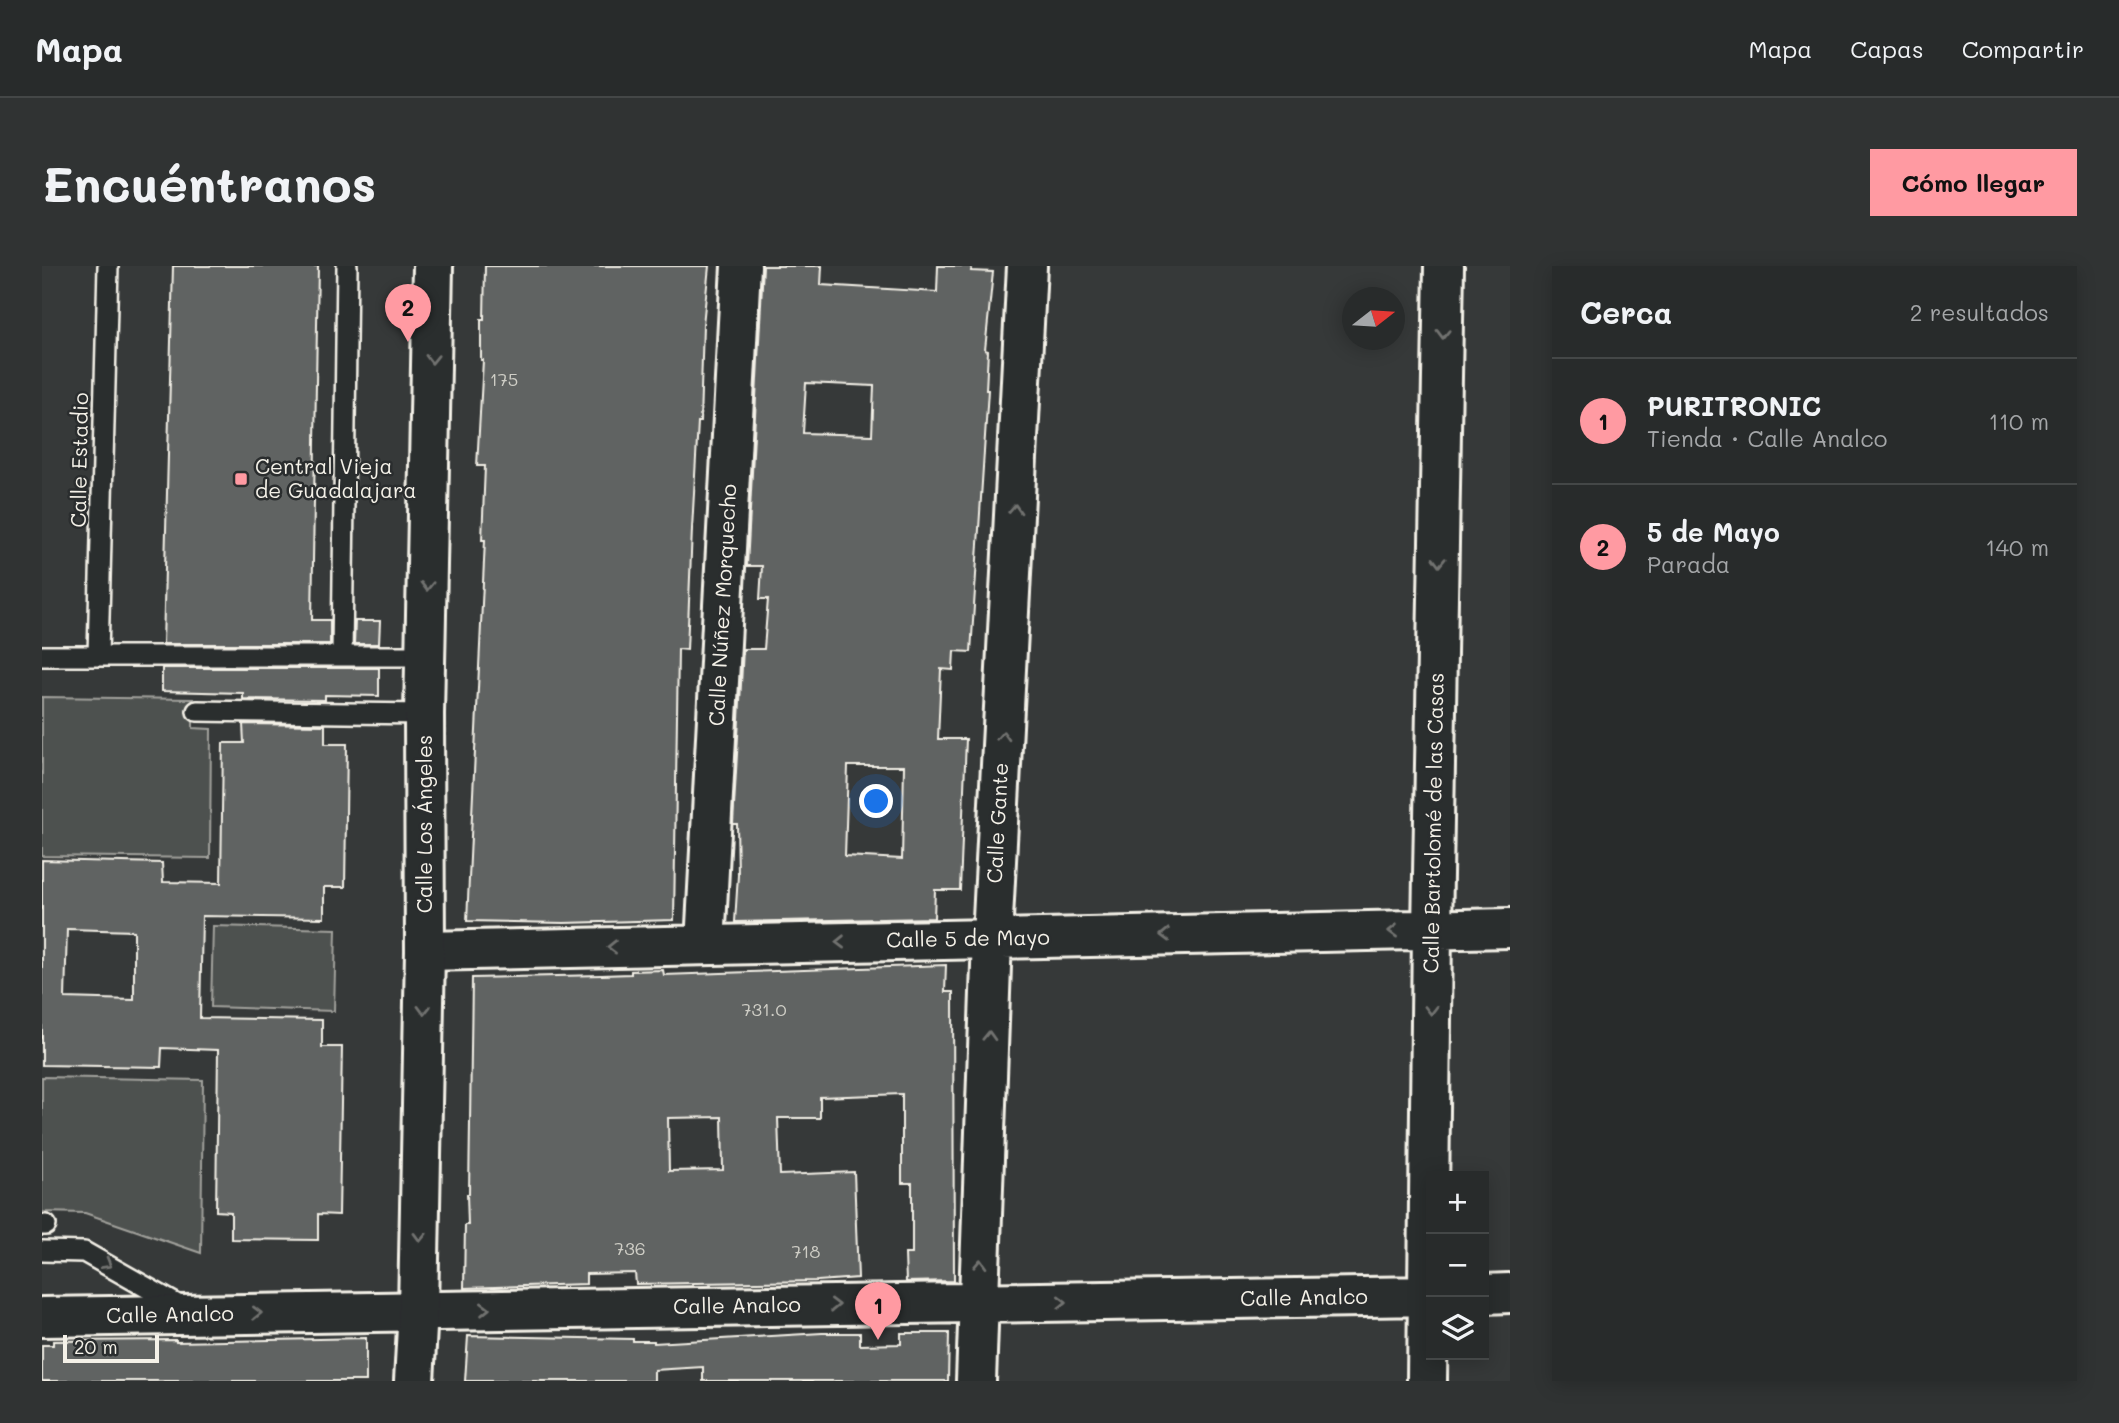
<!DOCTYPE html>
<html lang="es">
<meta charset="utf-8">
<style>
:root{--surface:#282b2b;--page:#303333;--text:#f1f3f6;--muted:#a5a7a9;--line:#444747;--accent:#ff9aa2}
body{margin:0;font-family:Mali,sans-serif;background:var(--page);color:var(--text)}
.controls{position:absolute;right:21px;bottom:21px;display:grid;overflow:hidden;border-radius:0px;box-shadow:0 4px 18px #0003}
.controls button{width:63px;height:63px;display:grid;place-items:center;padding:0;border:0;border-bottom:2px solid var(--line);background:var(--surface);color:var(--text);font:35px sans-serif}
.compass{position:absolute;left:1300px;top:21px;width:63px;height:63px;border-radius:50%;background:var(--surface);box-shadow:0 4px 18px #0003;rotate:73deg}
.scale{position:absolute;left:21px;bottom:18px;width:96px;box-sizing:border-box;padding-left:7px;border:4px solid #f4f1e8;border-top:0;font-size:19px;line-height:24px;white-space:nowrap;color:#f4f1e8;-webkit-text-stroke:5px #2a2d2e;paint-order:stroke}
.you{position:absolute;left:835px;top:536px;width:24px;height:24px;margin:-18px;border:5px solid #fff;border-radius:50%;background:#1a73e8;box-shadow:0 0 0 10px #1a73e833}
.badge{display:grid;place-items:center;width:46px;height:46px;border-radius:50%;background:var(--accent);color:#111;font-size:23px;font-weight:700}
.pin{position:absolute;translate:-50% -58px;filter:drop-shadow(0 2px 4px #0008)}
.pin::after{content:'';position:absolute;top:37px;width:24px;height:21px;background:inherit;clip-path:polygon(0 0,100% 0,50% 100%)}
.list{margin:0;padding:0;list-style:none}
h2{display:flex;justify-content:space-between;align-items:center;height:91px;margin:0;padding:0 28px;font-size:30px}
h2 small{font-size:23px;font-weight:400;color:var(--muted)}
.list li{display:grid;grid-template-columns:46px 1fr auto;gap:21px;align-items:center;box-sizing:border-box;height:126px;padding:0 28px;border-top:2px solid var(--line)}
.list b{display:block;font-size:26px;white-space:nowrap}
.list p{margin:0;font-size:23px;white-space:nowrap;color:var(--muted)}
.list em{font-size:23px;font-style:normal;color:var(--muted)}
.icon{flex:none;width:38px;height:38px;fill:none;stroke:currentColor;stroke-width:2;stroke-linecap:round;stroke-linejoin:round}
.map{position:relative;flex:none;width:1468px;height:1115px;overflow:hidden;border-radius:0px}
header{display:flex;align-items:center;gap:42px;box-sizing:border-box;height:98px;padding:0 35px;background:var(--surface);border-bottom:2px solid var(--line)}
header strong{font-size:33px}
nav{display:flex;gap:38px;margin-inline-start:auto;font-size:24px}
.intro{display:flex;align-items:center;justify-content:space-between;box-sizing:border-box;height:168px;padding:0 42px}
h1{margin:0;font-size:49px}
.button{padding:18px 32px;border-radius:0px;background:var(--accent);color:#111;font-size:24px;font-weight:700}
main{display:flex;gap:42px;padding:0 42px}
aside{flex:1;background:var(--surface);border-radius:0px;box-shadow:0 4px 18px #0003}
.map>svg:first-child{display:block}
</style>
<header>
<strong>Mapa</strong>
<nav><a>Mapa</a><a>Capas</a><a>Compartir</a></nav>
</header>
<div class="intro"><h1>Encuéntranos</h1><a class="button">Cómo llegar</a></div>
<main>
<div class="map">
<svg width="1468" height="1115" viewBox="0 0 1468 1115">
<rect width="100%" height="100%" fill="#363939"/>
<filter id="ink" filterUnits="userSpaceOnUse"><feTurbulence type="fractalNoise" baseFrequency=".0143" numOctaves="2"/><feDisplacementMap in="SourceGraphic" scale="14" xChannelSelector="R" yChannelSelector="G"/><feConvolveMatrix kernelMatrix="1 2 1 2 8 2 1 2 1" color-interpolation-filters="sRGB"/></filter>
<g filter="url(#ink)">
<path fill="#4e514f" stroke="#a1a19c" stroke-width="2" d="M 0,431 L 151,433 L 151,462 L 169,463 L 168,592 L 0,590 Z
M 171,660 L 294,663 L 292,745 L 169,741 Z
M 0,811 L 161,814 L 159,987 L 43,947 L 0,946 Z"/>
<path fill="#616362" stroke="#f4f1e8" stroke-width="2" fill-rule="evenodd" d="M 131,0 L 276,0 L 270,354 L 288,354 L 288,378 L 121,378 Z
M 443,0 L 667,0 L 661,59 L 658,156 L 656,156 L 650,263 L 645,384 L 636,383 L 632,654 L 522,657 L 425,655 L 443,274 L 440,274 L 443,200 L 435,200 L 441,94 L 439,94 L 439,53 L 442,53 Z
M 721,0 L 780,0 L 779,19 L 895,26 L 896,0 L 930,0 L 929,5 L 951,6 L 943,84 L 946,85 L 944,124 L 946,124 L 929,386 L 912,385 L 911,404 L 899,403 L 896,473 L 924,473 L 918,624 L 893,624 L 892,652 L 693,656 L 696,609 L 695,558 L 691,558 L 701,383 L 722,383 L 726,333 L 718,333 L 720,300 L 705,300 ZM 764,117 L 832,120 L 830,169 L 761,167 ZM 806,500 L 862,500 L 860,593 L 803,590 Z
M 313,355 L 338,355 L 337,378 L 312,378 Z
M 120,402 L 337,402 L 337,430 L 283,429 L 283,434 L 201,433 L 201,427 L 120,425 Z
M 201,458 L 283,459 L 283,478 L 305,478 L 303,621 L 282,621 L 282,652 L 160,650 L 158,752 L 280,754 L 280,781 L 300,781 L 297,949 L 276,948 L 276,974 L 189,973 L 189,946 L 174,945 L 176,784 L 120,782 L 119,801 L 0,799 L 0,594 L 120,597 L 121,616 L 179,617 L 181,477 L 202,477 ZM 25,663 L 92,665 L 92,734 L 23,732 Z
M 904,699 L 903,726 L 911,726 L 912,1015 L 864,1016 L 863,988 L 870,988 L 870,917 L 860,917 L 860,828 L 778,831 L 778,852 L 736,852 L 738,909 L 812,906 L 816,1012 L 776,1015 L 594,1018 L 593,1007 L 544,1008 L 544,1018 L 422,1022 L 423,959 L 426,959 L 425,928 L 427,928 L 430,712 L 560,709 L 589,708 L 589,705 L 621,704 L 622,709 ZM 680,851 L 681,904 L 627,905 L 626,852 Z
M 780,1067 L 818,1067 L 818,1079 L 859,1078 L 859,1067 L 907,1067 L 906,1115 L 661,1115 L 661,1101 L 612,1104 L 612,1115 L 423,1115 L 426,1070 L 591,1073 L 591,1075 L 612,1075 L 612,1077 Z
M 324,1072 L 324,1115 L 0,1115 L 0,1079 L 11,1079 L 11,1075 L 134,1074 L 134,1076 Z"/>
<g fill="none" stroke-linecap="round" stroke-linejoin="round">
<defs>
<path id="lane" d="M 0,390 L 383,390
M 56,390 L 66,0
M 300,390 L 305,0
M 155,445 L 382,448
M 0,959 L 4,959
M 0,985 L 42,986 L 141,1042"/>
<path id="street" d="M 663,679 L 699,0
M 383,685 L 1468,662
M 1442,1028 L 1468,1027
M 0,1051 L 1389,1030
M 934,1115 L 950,672 L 985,0
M 1385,1115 L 1390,664 L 1402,0"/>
<path id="secondary" d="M 372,1115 L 376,1044 L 383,685 L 382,448 L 391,0"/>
</defs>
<use href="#lane" stroke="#f4f1e8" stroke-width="24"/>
<use href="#street" stroke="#f4f1e8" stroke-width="44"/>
<use href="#secondary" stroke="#f4f1e8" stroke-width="44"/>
<use href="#lane" stroke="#2a2d2e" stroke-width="19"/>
<use href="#street" stroke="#2a2d2e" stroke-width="38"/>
<use href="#secondary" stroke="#2a2d2e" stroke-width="38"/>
</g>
<defs><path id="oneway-chevron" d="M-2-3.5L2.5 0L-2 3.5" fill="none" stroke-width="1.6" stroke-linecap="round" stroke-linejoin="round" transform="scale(1.75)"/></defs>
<g stroke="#71726f">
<use href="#oneway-chevron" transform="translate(1401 68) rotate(91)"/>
<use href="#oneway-chevron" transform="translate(390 93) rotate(91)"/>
<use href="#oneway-chevron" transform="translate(973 243) rotate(-87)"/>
<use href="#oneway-chevron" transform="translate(1397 296) rotate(91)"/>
<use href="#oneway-chevron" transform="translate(385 320) rotate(91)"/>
<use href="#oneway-chevron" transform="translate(961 470) rotate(-87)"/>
<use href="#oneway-chevron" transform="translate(1351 665) rotate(179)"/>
<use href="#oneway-chevron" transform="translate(1123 669) rotate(179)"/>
<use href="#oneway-chevron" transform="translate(798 676) rotate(179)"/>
<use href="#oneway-chevron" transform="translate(570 681) rotate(179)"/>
<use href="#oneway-chevron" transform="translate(382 744) rotate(91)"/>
<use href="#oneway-chevron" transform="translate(1389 744) rotate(90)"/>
<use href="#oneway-chevron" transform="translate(947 770) rotate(-88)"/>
<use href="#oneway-chevron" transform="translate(378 971) rotate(91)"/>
<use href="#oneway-chevron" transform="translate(65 998) rotate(30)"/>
<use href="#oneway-chevron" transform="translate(938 998) rotate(-88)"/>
<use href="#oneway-chevron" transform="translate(1020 1036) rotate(-1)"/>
<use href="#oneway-chevron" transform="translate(793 1039) rotate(-1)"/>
<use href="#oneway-chevron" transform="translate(443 1043) rotate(-1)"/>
<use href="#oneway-chevron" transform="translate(215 1047) rotate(-1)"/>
</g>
</g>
<rect fill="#ff9aa2" stroke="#2a2d2e" stroke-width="2.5" x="192" y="206" width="14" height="14" rx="3.5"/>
<g text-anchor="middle" stroke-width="5" stroke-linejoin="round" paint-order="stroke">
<g font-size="18" fill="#cfcec6">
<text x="462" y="120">175</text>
<text x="722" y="750">731.0</text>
<text x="588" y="989">736</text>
<text x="764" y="992">718</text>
</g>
<g font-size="21" fill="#f4f1e8" stroke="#2a2d2e">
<text transform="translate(38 194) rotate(-89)" y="7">Calle Estadio</text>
<text transform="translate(681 339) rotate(-87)" y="7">Calle Núñez Morquecho</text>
<text transform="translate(956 557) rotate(-87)" y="7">Calle Gante</text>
<text transform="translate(1392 557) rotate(-89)" y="7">Calle Bartolomé de las Casas</text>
<text transform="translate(383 558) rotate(-90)" y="7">Calle Los Ángeles</text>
<text transform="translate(926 673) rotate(-1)" y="7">Calle 5 de Mayo</text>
<text transform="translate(1262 1032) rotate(-1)" y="7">Calle Analco</text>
<text transform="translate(695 1040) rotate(-1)" y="7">Calle Analco</text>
<text transform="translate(128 1049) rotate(-1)" y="7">Calle Analco</text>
</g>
<g font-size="21" fill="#f4f1e8" stroke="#2a2d2e" text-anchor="start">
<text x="213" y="208">Central Vieja<tspan x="213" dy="24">de Guadalajara</tspan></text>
</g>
</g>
</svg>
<div class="controls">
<button>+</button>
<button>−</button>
<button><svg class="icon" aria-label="layers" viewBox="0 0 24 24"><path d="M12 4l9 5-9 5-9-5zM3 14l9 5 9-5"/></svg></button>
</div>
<svg class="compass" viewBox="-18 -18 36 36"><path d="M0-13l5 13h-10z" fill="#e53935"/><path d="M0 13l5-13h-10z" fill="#a5a7a9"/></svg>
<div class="scale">20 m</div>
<div class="you"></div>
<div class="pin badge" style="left:836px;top:1074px">1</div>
<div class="pin badge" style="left:366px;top:76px">2</div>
</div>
<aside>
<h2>Cerca<small>2 resultados</small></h2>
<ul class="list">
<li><span class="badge">1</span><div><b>PURITRONIC</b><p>Tienda · Calle Analco</p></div><em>110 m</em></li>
<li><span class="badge">2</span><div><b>5 de Mayo</b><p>Parada</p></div><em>140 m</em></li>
</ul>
</aside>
</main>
